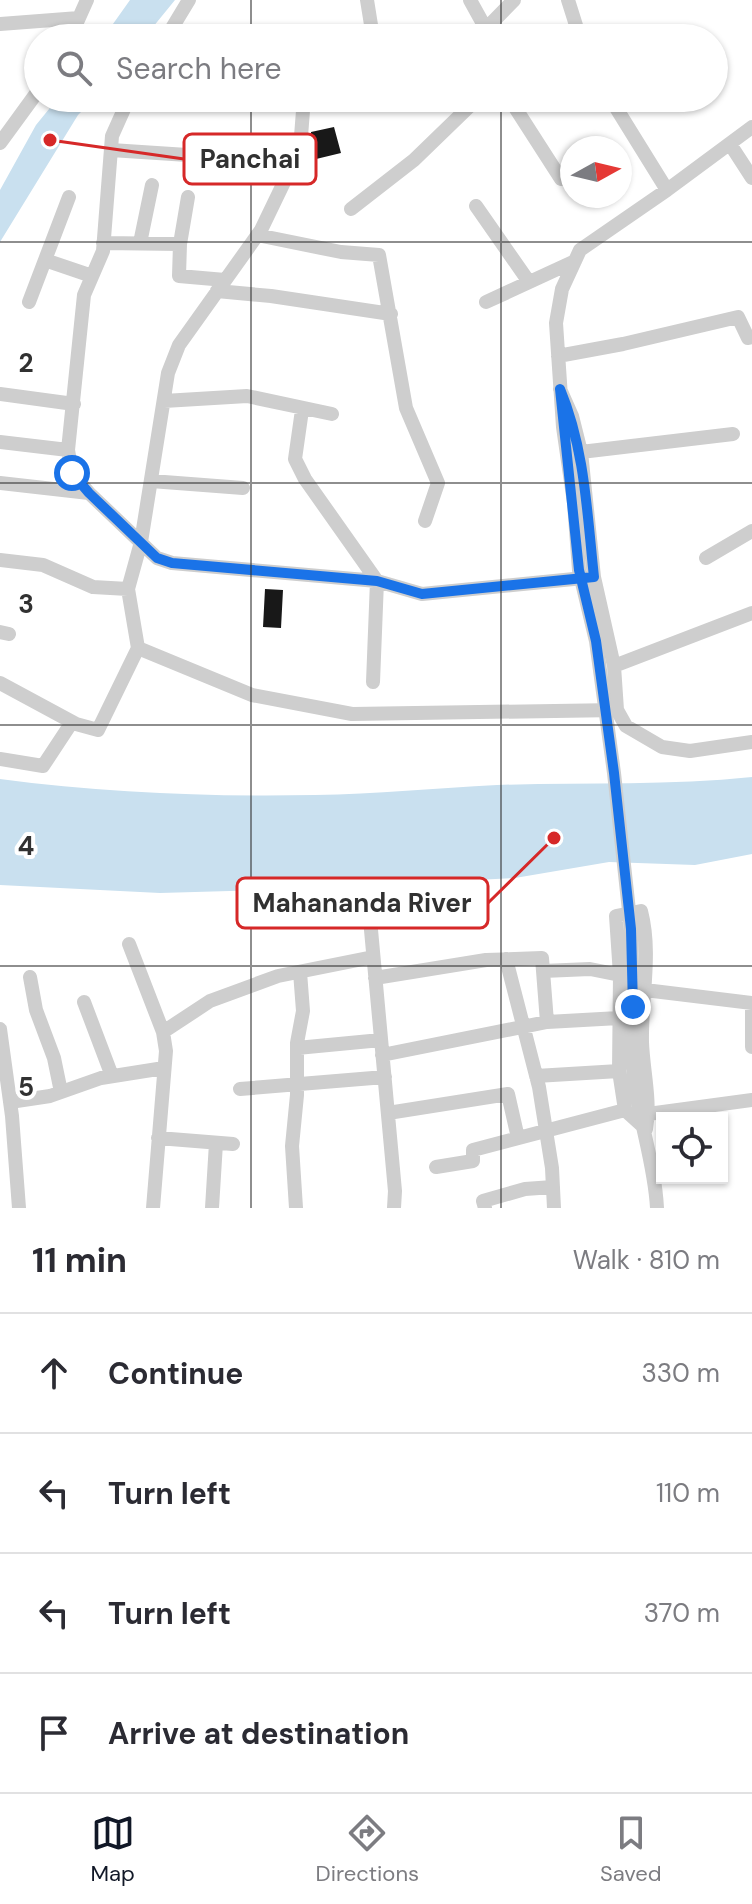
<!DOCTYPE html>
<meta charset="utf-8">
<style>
:root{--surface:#fff;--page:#f7f7f7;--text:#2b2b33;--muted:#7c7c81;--line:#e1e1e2;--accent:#111827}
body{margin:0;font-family:"DM Sans",sans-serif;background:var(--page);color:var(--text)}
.controls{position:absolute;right:24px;bottom:24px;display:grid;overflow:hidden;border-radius:0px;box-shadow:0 2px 6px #0004}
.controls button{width:72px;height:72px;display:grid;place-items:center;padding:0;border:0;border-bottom:2px solid var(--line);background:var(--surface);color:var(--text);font:40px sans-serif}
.compass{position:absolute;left:560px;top:136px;width:72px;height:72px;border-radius:50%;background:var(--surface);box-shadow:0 2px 6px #0004;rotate:82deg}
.stop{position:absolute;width:24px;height:24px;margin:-18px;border:6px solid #1a73e8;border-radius:50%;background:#fff}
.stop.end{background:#1a73e8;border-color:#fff;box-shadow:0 2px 8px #0008}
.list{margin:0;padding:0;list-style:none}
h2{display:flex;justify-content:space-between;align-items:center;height:104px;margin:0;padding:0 32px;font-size:34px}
h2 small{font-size:26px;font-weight:400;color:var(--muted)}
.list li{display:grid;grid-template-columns:52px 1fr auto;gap:24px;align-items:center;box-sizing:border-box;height:120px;padding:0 32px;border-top:2px solid var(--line)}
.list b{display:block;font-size:30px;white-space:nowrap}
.list em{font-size:26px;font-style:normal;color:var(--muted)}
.icon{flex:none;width:44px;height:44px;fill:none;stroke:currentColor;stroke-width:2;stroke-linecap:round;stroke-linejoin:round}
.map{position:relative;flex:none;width:752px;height:1208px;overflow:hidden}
.search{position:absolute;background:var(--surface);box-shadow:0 2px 6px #0004;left:24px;right:24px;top:24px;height:88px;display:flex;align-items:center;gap:20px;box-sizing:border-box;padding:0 28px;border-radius:44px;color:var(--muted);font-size:30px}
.sheet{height:584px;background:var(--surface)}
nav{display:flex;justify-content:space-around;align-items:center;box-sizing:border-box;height:112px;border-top:2px solid var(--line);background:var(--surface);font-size:22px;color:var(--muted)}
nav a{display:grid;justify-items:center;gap:4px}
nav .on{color:var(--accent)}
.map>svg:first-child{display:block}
</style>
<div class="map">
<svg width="752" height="1208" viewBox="0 0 752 1208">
<rect width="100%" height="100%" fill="#fff"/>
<path fill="#c9e0ef" d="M 130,0 L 175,0 L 144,38 L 103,38 Z
M 58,98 L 95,98 L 78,115 L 0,242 L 0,190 L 36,125 Z
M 752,777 L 752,854 L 695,865 L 609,862 L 515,878 L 301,889 L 160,893 L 0,885 L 0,779 C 104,793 211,797 315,795 C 376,794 437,788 497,785 C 582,782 667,786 752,777 Z"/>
<path fill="#181818" d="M 334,127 L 341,153 L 312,160 L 310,151 L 311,132 Z
M 265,589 L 283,590 L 281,628 L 263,627 Z"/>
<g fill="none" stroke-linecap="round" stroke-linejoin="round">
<path stroke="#cecece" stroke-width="14" d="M 470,0 L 486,29
M 568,0 L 580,38
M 0,24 L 79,18
M 70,38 L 87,0
M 166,38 L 189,0
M 359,38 L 372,31 L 367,0
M 477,38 L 514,0
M 129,98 L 112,136 L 103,251 L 84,295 L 68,450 L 72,473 L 89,493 L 157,558 L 172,563 L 377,581 L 422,594 L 594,577
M 509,98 L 561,179
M 0,143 L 38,91
M 730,144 L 752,178
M 111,150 L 294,162
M 667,190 L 752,127
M 188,197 L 180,244 L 179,276 L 225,280
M 476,206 L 529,282
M 351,209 L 414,160 L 478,98
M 257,235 L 341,252 L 379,255 L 406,408 L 438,483 L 425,521
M 103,243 L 180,244
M 140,243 L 152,185
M 45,260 L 92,276
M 217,291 L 271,296 L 391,314
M 29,302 L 69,197
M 486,302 L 575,261
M 558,356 L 623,344 L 738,317 L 748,338 L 752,337
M 560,389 L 572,416 L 581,452 L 594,577 L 614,666 L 617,710 L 626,726 L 662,747 L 690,751 L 752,742
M 0,394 L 74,404
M 164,401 L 247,396 L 332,414
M 302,410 L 295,459 L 305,479 L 377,581 L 373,682
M 0,442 L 68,450
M 581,452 L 733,434
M 151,481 L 243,488
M 0,483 L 89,493
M 574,503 L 563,427 L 556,323 L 562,289 L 580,250 L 667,190 L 610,98
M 706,558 L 752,531
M 0,560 L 43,565 L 93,587 L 128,589
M 0,632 L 9,634
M 138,648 L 252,695 L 352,714 L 617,710
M 614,666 L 752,613
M 0,683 L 76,724 L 98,730 L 138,648 L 128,589 L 141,542 L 168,373 L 179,345 L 261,230 L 300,149 L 304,98
M 0,759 L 43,766 L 72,722
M 641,911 C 652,953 641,999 642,1042 C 643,1071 651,1100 646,1129 L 625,1110 L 619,1071 L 620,975 L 616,916 Z
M 370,919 L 395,1191 L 394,1208
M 631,929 C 634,981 627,1041 636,1091 C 642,1130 655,1168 657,1208
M 129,944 L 163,1032 L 166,1051 L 153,1208
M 506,959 L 539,1087 L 552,1168 L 554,1208
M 543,971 L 590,969 L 620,975
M 30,977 L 36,1010 L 54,1058 L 61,1092
M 375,978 L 486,960 L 542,958 L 547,1022
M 645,990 L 752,1003
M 84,1002 L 112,1076
M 752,1005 L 752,1047
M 0,1029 L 12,1116 L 19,1208
M 163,1032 L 210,1001 L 278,976 L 373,957
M 297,1048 L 381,1040
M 382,1055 L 547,1022 L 619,1018
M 536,1076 L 619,1071
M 240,1089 L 385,1077
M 10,1102 L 50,1096 L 101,1078 L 164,1068
M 388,1113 L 508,1094 L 518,1138
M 648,1114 L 752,1100
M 158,1138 L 233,1144
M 436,1167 L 473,1161 L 473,1150 L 625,1110
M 212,1208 L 216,1143
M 296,1208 L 292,1146 L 297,1095 L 297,1043 L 303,1011 L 300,972
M 485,1208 L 483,1201 L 525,1189 L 553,1187"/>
<path stroke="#cecece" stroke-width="14" d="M 574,503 L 579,570 L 596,641 L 614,773 L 631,929"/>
</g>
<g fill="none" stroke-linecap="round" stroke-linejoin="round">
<path stroke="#1a73e8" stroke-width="10" d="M 72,473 L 89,493 L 157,558 L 172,563 L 377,581 L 422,594 L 594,577 C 587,513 585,449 560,389 L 579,570 L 596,641 L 614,773 L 631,929 L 633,1007"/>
</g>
<path fill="none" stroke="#313131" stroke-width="2" stroke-opacity="0.55" d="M 251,0 L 251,38M 501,0 L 501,38M 251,98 L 251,1208M 501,98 L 501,1208M 0,242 L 752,242M 0,483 L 752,483M 0,725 L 752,725M 0,966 L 752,966"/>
<g font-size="26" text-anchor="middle" font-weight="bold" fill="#313131" stroke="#fff" stroke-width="8" stroke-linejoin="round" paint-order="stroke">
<text x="26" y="372">2</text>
<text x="26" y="613">3</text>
<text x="26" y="855">4</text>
<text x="26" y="1096">5</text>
</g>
<path fill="none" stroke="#d62828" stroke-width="3" d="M50 140L184 159M554 838L488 903"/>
<g fill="#d62828" stroke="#fff" stroke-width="3">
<circle cx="50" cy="140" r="8"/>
<circle cx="554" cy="838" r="8"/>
</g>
<g fill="#fff" stroke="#d62828" stroke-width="3">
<rect x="184" y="134" width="132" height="50" rx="8"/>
<rect x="237" y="878" width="251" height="50" rx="8"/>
</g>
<g font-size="26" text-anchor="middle" font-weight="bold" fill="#313131">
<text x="250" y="168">Panchai</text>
<text x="362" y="912">Mahananda River</text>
</g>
</svg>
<div class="controls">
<button><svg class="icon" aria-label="locate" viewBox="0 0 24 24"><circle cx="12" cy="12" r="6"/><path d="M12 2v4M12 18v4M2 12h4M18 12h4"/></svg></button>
</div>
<svg class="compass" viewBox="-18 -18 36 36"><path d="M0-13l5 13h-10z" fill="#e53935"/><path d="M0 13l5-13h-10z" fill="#7c7c81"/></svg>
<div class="stop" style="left:72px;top:473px"></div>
<div class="stop end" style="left:633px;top:1007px"></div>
<div class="search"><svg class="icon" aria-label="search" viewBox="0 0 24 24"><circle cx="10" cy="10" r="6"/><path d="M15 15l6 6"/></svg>Search here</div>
</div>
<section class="sheet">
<h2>11 min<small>Walk · 810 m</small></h2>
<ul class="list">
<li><svg class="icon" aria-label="ahead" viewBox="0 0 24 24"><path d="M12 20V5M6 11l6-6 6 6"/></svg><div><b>Continue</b></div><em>330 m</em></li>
<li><svg class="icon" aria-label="left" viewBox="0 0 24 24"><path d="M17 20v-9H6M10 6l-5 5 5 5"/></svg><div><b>Turn left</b></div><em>110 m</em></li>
<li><svg class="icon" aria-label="left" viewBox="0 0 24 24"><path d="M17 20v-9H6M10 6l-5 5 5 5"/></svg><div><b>Turn left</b></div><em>370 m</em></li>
<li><svg class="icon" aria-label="arrive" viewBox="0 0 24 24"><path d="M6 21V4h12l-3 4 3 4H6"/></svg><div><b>Arrive at destination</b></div></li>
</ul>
</section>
<nav>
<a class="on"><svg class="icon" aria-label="map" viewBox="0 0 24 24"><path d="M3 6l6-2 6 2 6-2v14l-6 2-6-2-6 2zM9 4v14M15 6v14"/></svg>Map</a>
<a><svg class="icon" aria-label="directions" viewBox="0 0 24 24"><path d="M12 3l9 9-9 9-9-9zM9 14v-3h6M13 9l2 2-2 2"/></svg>Directions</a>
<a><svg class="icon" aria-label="saved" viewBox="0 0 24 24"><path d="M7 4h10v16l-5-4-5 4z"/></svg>Saved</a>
</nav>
